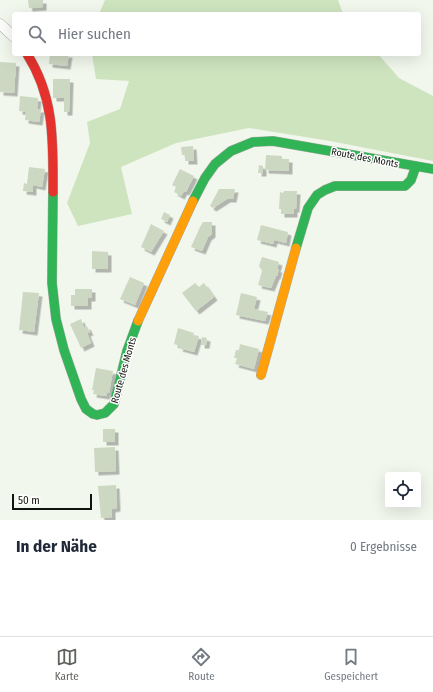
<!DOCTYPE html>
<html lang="de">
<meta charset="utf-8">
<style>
:root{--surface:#fff;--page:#f6f6f7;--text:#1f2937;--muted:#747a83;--line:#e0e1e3;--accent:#5f635b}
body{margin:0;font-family:"Fira Sans Condensed",sans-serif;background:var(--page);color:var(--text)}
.controls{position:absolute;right:12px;bottom:12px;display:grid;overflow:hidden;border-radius:4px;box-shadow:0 4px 16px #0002}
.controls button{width:36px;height:36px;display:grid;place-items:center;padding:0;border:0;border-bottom:1px solid var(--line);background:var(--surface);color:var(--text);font:20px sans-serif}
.scale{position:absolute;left:12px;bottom:10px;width:80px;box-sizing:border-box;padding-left:4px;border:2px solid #10140d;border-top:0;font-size:11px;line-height:14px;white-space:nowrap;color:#10140d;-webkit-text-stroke:3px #fff;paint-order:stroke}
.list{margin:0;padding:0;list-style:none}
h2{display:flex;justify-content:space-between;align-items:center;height:52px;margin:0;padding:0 16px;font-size:17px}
h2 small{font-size:13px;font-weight:400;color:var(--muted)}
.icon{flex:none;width:22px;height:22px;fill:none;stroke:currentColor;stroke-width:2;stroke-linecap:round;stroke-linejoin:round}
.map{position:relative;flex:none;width:433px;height:520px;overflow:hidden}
.search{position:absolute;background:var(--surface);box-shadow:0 4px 16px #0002;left:12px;right:12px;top:12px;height:44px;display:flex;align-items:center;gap:10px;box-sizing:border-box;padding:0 14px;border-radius:4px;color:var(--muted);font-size:15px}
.sheet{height:116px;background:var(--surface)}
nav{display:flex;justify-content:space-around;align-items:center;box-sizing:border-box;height:56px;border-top:1px solid var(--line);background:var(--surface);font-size:11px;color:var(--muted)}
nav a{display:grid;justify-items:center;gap:2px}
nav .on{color:var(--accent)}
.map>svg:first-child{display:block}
</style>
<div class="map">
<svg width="433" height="520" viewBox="0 0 433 520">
<defs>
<filter id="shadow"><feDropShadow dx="3.5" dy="3.5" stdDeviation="0" flood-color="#0004"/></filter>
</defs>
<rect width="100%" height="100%" fill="#f1f7ec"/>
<path fill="#cee4bf" d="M 105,0 L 338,0 L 343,14 L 99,14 Z
M 92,54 L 378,54 L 399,78 L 433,96 L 433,161 L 330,141 L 249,128 L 176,143 L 121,167 L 132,214 L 78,226 L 67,203 L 90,143 L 87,122 L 120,109 L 129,81 L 96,79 Z"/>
<path fill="#cdd8c3" filter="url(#shadow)" d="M 28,0 L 43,0 L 43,7 L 29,8 Z
M 50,54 L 69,54 L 67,66 L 49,64 Z
M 0,62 L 16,63 L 14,93 L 0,92 Z
M 53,79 L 70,79 L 69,112 L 64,112 L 64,98 L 53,98 Z
M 20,96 L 38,98 L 37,109 L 41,109 L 39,122 L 25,120 L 26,112 L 19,111 Z
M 193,146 L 194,161 L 185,161 L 185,155 L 182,155 L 181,147 Z
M 266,155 L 282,156 L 282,159 L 289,159 L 289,171 L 265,170 Z
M 259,165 L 263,166 L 263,173 L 258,173 Z
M 29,167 L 45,169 L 42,187 L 33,185 L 33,192 L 23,191 L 24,183 L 27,184 Z
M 180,169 L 194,176 L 186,192 L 184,191 L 181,196 L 174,192 L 176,187 L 172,185 Z
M 219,189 L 235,189 L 233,199 L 227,199 L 213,208 L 210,206 Z
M 284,191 L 297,191 L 296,209 L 294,209 L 294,214 L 281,214 L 281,209 L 279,209 L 280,192 L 283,193 Z
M 164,212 L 170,215 L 167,222 L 161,219 Z
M 203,222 L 212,222 L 212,234 L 208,237 L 202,251 L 191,247 L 200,227 Z
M 151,224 L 164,231 L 151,252 L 141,247 Z
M 261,225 L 288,232 L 286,243 L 274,240 L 273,244 L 257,240 Z
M 92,251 L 108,252 L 108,269 L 92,269 Z
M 262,257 L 279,262 L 277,269 L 279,269 L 277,276 L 276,276 L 271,288 L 258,285 L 262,271 L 259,266 Z
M 130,277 L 144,283 L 135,305 L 120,299 Z
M 195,283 L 199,287 L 204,283 L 214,297 L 196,311 L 182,293 Z
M 75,289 L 92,289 L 92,298 L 88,298 L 88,306 L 71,306 L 71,295 L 75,295 Z
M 23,292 L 39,293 L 34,332 L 19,330 Z
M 241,293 L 257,297 L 254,309 L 268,312 L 265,321 L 236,315 Z
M 81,319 L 84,328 L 87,326 L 90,332 L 87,333 L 91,343 L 81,348 L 70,324 Z
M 178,328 L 194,333 L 193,335 L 199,336 L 194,352 L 179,348 L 180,346 L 174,344 Z
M 202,337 L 207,338 L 206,345 L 201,345 Z
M 240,344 L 259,349 L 254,369 L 235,364 L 237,358 L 234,358 L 236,350 L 239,350 Z
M 96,368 L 113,371 L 109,393 L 107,392 L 106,396 L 93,394 L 94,390 L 92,390 Z
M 103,429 L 115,429 L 115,442 L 103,442 Z
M 115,447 L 116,471 L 95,472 L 94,448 Z
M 116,485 L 117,508 L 112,509 L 112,517 L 101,518 L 98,486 Z"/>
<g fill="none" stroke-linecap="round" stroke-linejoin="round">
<defs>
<path id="street" d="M 0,24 L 14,37"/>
<path id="fast" d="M 53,192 L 52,283 L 56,319 L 64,350 L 81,399 L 86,409 L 93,414 L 97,415 L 105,413 L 114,404 L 127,351 L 138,321
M 193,201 L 205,178 L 215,164 L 231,151 L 253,142 L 273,141 L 433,169
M 296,248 L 308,208 L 317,195 L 325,190 L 335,186 L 405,186 L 411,180 L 416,166"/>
<path id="slow" d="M 138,321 L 193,201
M 261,375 L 296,248"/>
<path id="jam" d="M 27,54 C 55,98 53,142 53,192"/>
</defs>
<use href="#street" stroke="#a6aaa2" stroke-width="11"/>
<use href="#fast" stroke="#a6aaa2" stroke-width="10"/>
<use href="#slow" stroke="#a6aaa2" stroke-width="10"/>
<use href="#jam" stroke="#a6aaa2" stroke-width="10"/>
<use href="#street" stroke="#fdfefc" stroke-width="10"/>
<use href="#fast" stroke="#30b455" stroke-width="9"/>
<use href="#slow" stroke="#ff9f0a" stroke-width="9"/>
<use href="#jam" stroke="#e5322d" stroke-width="9"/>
</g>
<g text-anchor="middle" stroke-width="3" stroke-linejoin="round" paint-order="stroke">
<g font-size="10" fill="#10140d" stroke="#fff">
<text transform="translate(365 157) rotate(11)" y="4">Route des Monts</text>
<text transform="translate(123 370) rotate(-74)" y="4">Route des Monts</text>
</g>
</g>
</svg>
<div class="controls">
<button><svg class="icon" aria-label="locate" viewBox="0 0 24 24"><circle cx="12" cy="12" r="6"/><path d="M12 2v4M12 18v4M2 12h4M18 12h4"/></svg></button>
</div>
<div class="scale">50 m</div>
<div class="search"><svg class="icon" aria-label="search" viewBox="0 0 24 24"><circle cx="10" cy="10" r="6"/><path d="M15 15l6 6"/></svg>Hier suchen</div>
</div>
<section class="sheet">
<h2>In der Nähe<small>0 Ergebnisse</small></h2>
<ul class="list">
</ul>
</section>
<nav>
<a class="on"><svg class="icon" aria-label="map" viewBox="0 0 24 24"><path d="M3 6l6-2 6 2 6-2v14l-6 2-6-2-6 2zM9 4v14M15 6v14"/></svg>Karte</a>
<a><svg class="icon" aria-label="directions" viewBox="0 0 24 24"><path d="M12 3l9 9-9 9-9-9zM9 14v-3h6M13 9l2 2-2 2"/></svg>Route</a>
<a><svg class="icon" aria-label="saved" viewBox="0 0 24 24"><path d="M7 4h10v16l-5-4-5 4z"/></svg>Gespeichert</a>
</nav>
